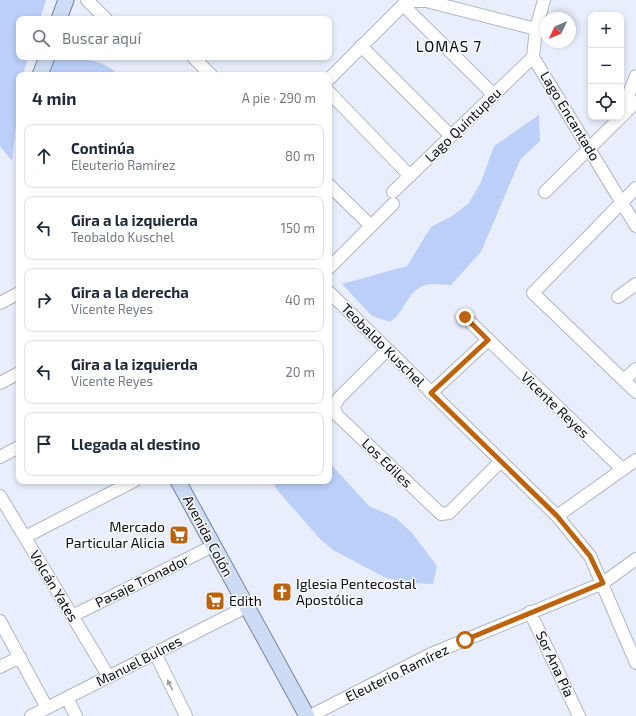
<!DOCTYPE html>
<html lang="es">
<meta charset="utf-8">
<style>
:root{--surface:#fff;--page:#f6f6f7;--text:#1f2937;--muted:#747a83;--line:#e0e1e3}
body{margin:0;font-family:"Exo 2",sans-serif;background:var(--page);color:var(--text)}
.controls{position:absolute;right:12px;top:12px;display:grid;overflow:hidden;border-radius:8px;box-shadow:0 2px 6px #0003}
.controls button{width:36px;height:36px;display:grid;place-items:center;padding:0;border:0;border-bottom:1px solid var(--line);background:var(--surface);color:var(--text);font:20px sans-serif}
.compass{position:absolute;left:540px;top:12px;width:36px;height:36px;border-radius:50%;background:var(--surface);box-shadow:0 2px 6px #0003;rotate:226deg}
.stop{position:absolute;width:12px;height:12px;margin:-9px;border:3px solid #bd620d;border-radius:50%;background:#fff}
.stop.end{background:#bd620d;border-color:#fff;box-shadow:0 1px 4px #0008}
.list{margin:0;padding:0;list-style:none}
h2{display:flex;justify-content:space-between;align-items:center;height:52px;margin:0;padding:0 16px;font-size:17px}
h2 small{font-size:13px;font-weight:400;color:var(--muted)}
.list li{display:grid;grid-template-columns:26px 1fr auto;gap:12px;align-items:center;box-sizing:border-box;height:64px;margin:0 8px 8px;padding:0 8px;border:1px solid var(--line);border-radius:8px}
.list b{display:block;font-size:15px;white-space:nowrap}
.list p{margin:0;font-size:13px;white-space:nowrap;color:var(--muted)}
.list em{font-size:13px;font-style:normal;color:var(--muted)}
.icon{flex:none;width:22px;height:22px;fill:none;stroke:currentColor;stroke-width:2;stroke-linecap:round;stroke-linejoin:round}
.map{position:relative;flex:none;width:636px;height:716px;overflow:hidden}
.search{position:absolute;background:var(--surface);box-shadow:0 2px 6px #0003;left:16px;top:16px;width:316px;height:44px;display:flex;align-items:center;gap:10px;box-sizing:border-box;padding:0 14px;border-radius:8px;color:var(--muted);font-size:15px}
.panel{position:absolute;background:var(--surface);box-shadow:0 2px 6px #0003;left:16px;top:72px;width:316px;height:412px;border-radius:8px}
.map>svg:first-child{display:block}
</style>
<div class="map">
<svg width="636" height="716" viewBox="0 0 636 716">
<rect width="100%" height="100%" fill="#e8eefb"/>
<path fill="#bbcff8" d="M 0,0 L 46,0 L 40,19 L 19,19 L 19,57 L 28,57 L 23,75 L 19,75 L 19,98 L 12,161 L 0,146 Z
M 51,57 C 71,57 104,58 118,75 L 42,75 Z
M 539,115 L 540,141 L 520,160 L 481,252 L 451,285 C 443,285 433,283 426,285 C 408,289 404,314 390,322 L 372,316 L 342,284 L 407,266 L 431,227 L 452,216 L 469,203 L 481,182 L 494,146 Z
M 329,462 L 369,506 L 396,518 L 412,533 L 437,566 L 433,584 L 411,583 L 386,578 L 333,550 L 320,539 L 278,491 L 272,481 L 329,481 Z"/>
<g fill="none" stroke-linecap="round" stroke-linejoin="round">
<defs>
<path id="minor" d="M 87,0 L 106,19
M 544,0 L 536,29 L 533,57 L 636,226
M 403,5 L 494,95
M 361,46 L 451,136
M 193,57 L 211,75
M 329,79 L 403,5 L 412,1 L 426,1 L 536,29
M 329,92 L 410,176
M 621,114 L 636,76
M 329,185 L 371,226
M 636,188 L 533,293 L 636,392
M 393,192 L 533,57
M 545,192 L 636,102
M 329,268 L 393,204
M 329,292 L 557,516 L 590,556 L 636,663
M 618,297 L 636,284
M 0,303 L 19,293
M 465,317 L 622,469
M 387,350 L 339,398 L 333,408 L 338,416 L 441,514 L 449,513 L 501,461
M 624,380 L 636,369
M 0,383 L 19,373
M 431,393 L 488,340
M 0,457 L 19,447
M 0,496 L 109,677
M 557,516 L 636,460
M 25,537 L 134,481
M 530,612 L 579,716
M 72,616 L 213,546
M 0,621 L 47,708
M 155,653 L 186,716
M 0,667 L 20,657
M 67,698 L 76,716
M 31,716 L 246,607
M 310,716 L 431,654 L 603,583 L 636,559"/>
<path id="major" d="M 59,19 L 66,0
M 40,75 L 47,57
M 178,481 L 307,716"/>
</defs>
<use href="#minor" stroke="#b0b6c2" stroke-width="14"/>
<use href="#major" stroke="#75839f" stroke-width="17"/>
<use href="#minor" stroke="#fff" stroke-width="12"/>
<use href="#major" stroke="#cedbf4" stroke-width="15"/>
</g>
<defs><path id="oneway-solid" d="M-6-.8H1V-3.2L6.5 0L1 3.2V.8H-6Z"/></defs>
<use fill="#9d9ea0" href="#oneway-solid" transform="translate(170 685) rotate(-117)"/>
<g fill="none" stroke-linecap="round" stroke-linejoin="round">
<path stroke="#bd620d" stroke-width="5" d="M 465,317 L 488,340 L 431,393 L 557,516 L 590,556 L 603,583 L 465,640"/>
</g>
<defs>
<symbol id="supermarket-square" viewBox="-11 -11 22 22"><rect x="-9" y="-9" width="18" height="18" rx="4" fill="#bd620d" stroke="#fafbfe"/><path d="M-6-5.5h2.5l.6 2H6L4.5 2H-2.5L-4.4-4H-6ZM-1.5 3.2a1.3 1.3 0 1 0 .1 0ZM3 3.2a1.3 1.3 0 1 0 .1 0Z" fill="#fff"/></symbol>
<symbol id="church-square" viewBox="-11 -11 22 22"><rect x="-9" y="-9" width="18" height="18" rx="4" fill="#bd620d" stroke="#fafbfe"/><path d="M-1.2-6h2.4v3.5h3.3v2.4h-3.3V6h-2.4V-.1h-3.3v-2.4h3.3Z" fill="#fff"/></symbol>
</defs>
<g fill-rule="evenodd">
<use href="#supermarket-square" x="168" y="524" width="22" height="22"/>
<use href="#church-square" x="271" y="581" width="22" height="22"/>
<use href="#supermarket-square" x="204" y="590" width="22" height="22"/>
</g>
<g text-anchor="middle" stroke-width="3" stroke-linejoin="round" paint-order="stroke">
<g font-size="14" fill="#0b0d11" stroke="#fafbfe">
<text transform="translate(570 116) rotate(59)" y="5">Lago Encantado</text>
<text transform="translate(463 125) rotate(-44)" y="5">Lago Quintupeu</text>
<text transform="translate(383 345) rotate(45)" y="5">Teobaldo Kuschel</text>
<text transform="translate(555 405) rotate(44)" y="5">Vicente Reyes</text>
<text transform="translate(387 463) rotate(44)" y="5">Los Ediles</text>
<text transform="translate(208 536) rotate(62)" y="5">Avenida Colón</text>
<text transform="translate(142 581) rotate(-26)" y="5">Pasaje Tronador</text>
<text transform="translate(54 586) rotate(59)" y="5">Volcán Yates</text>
<text transform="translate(139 661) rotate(-27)" y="5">Manuel Bulnes</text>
<text transform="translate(555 664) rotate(65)" y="5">Sor Ana Pía</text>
<text transform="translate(397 673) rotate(-26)" y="5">Eleuterio Ramírez</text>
</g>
<g font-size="14" fill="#0b0d11" stroke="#fafbfe" text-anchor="start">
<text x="165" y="532" text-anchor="end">Mercado<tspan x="165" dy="16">Particular Alicia</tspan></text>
<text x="296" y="589">Iglesia Pentecostal<tspan x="296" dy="16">Apostólica</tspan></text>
<text x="229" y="606">Edith</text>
</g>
<g font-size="15" letter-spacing="1" fill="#0b0d11" stroke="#fafbfe">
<text x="449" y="52">LOMAS 7</text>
</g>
</g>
</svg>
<div class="controls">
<button>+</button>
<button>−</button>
<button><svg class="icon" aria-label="locate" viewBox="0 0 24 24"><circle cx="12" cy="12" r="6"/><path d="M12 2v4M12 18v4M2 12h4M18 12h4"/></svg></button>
</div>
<svg class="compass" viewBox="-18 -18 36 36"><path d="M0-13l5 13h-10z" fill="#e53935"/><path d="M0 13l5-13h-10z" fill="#747a83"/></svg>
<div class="stop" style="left:465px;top:640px"></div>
<div class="stop end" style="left:465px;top:317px"></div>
<div class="search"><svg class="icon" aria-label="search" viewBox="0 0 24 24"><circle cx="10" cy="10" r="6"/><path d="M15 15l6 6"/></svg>Buscar aquí</div>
<section class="panel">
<h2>4 min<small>A pie · 290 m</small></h2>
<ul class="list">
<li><svg class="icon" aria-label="ahead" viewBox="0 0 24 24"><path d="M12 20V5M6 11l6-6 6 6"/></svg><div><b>Continúa</b><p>Eleuterio Ramírez</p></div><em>80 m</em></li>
<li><svg class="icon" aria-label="left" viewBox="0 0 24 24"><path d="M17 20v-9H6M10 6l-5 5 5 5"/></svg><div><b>Gira a la izquierda</b><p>Teobaldo Kuschel</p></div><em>150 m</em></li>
<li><svg class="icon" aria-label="right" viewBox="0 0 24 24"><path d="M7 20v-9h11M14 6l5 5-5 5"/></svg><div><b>Gira a la derecha</b><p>Vicente Reyes</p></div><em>40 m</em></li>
<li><svg class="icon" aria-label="left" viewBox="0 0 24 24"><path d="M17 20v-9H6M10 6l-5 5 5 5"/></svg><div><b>Gira a la izquierda</b><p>Vicente Reyes</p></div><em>20 m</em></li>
<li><svg class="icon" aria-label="arrive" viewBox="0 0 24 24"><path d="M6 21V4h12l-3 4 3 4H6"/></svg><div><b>Llegada al destino</b></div></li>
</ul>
</section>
</div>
